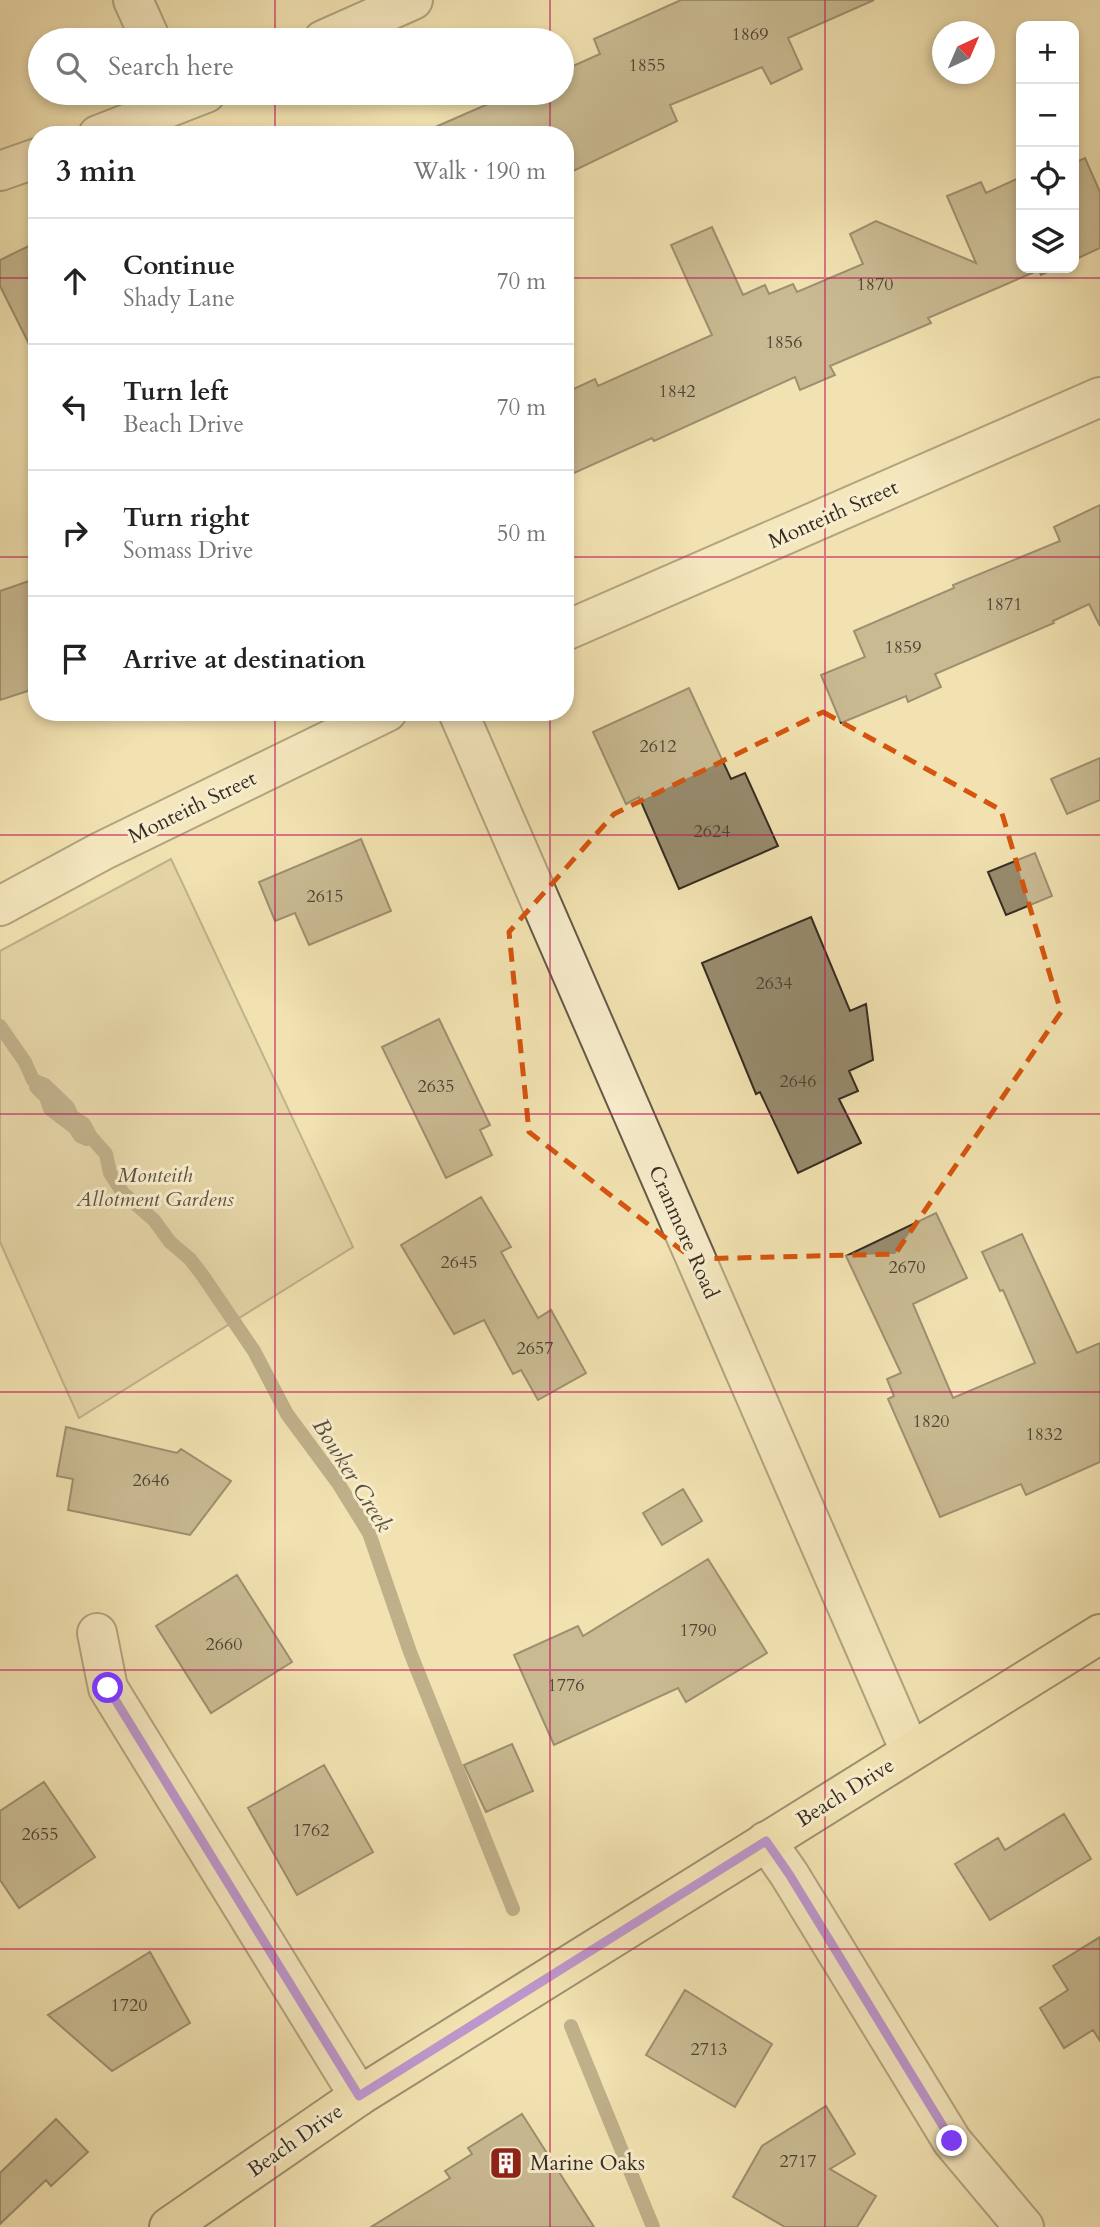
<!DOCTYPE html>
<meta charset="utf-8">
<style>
:root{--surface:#fff;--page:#f6f6f6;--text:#222;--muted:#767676;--line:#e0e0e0}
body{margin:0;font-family:Cardo,serif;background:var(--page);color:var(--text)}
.controls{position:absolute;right:21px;top:21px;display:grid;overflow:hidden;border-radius:14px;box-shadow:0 4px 10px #0003}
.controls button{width:63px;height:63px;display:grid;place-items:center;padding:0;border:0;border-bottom:2px solid var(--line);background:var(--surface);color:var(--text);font:35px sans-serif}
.compass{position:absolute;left:932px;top:21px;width:63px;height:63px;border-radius:50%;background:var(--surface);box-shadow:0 4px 10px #0003;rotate:44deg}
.stop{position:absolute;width:21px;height:21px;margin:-16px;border:5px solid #7c3aed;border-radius:50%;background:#fff}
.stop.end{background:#7c3aed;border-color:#fff;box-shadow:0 2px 7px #0008}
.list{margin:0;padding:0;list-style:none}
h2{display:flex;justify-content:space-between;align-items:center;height:91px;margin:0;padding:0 28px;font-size:30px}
h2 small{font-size:23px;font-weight:400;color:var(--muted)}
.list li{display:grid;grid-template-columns:46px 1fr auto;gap:21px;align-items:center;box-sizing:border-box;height:126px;padding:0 28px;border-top:2px solid var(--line)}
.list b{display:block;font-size:26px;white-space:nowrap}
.list p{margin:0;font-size:23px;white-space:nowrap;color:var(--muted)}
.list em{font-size:23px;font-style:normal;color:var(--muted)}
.icon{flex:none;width:38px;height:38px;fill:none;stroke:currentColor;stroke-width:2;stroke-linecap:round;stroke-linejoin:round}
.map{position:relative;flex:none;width:1100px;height:2227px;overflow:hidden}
.search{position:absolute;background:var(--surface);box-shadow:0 4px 10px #0003;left:28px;top:28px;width:546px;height:77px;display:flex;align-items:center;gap:18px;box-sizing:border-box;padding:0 24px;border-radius:38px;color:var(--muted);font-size:26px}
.panel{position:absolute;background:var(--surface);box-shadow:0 4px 10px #0003;left:28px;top:126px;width:546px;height:595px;border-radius:28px}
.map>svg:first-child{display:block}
</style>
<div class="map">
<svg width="1100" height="2227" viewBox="0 0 1100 2227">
<rect width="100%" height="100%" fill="#f2e2b1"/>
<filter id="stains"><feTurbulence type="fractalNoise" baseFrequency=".00286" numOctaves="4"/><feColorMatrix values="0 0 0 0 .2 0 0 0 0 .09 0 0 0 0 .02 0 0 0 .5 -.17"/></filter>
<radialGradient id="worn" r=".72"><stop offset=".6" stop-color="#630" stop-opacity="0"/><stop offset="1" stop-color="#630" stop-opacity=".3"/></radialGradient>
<path fill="#d2c399" stroke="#84785e" stroke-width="2" d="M 171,859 L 353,1247 L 79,1418 L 0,1242 L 0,951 Z"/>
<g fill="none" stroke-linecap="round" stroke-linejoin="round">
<path stroke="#80745b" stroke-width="14" d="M 0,1026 L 25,1062 L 33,1080 L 45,1085 L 68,1107 L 72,1116 L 84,1124 L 91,1137 L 106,1154 L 110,1173 L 123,1193 L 154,1220 L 170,1242 L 190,1259 L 203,1276 L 254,1351 L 287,1414 L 338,1483 L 369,1533 L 410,1652 L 513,1909
M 36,1087 L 46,1097 L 50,1109 L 75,1128 L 80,1136 L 87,1139 L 91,1137
M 571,2026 L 653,2227"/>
</g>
<path fill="#978b6d" stroke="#352d23" stroke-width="2" d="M 681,0 L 874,0 L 788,38 L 802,69 L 771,84 L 762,67 L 670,105 L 677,121 L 565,175 L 565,135 L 417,135 L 513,93 L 562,93 L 562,71 L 600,54 L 594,39 Z
M 1085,158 L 1100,192 L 1100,248 L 1074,260 L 1074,163 Z
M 1021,177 L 1021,268 L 1056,268 L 1041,275 L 1039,270 L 928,318 L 931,323 L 830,366 L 835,375 L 800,390 L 795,377 L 654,441 L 652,438 L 565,477 L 565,393 L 595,379 L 598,386 L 712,335 L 671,245 L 712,227 L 743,295 L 765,285 L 769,294 L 793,284 L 797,292 L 863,264 L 850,234 L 876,221 L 976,263 L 947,196 L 981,182 L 986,193 Z
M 37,242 L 37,360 L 0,286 L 0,260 Z
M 1100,505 L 1100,626 L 1089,604 L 1053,621 L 1054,623 L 935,674 L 941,687 L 908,702 L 906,696 L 841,723 L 821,675 L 865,657 L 854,631 L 954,588 L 953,585 L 1060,541 L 1054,527 Z
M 29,581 L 37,605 L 37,688 L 0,700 L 0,591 Z
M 689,688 L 731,779 L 745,773 L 778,846 L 679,889 L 639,797 L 626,804 L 593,732 Z
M 1100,758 L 1100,800 L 1067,814 L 1051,779 Z
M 361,839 L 391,911 L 309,945 L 295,913 L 275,921 L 259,882 Z
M 1035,853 L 1052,896 L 1006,915 L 988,872 Z
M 811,917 L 850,1011 L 866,1004 L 873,1060 L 849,1071 L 858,1091 L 839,1099 L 861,1143 L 798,1173 L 760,1092 L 756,1094 L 702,963 Z
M 439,1019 L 490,1125 L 480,1130 L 492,1155 L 446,1178 L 382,1047 Z
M 481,1197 L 511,1247 L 501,1252 L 538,1318 L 551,1310 L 586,1373 L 538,1400 L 521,1370 L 513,1374 L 484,1320 L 454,1334 L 401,1245 Z
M 936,1213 L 967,1278 L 913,1304 L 953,1398 L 1035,1363 L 1003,1290 L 1000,1291 L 982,1252 L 1022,1234 L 1077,1353 L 1100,1343 L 1100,1462 L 1026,1495 L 1021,1484 L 940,1517 L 888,1399 L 894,1396 L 887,1379 L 901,1373 L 846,1256 Z
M 66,1427 L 177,1453 L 181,1449 L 231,1481 L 190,1535 L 68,1510 L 73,1479 L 57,1476 Z
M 683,1489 L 702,1521 L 662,1545 L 643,1513 Z
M 708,1559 L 767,1653 L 686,1702 L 678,1688 L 554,1745 L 514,1655 L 578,1626 L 583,1636 Z
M 237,1575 L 292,1662 L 211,1713 L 156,1626 Z
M 512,1744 L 533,1791 L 486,1812 L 464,1765 Z
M 324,1765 L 373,1852 L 297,1895 L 248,1808 Z
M 44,1782 L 95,1857 L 19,1908 L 0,1880 L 0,1811 Z
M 1064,1814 L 1091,1859 L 990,1920 L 955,1864 L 998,1838 L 1005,1850 Z
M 1100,1937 L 1100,2041 L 1093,2030 L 1064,2048 L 1040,2008 L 1068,1990 L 1053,1966 Z
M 150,1952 L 190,2023 L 112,2071 L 48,2015 Z
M 685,1990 L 772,2044 L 735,2107 L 646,2055 Z
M 826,2106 L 855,2154 L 830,2169 L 876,2196 L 857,2227 L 785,2227 L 733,2197 L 762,2146 Z
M 522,2114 L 594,2227 L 371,2227 L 450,2178 L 445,2171 L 472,2154 L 468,2148 Z
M 56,2119 L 88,2152 L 51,2186 L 46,2180 L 0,2224 L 0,2173 Z"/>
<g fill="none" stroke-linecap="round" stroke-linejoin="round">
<defs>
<path id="minor" d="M 133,0 L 151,40
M 323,40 L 413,0
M 98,135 L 206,93
M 0,171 L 37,158
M 565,631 L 1100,397
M 458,712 L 910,1751
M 0,906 L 102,851 L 387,712
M 97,1633 L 108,1688 L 359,2096
M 766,1841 L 789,1874 L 952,2141 L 1024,2227"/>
<path id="major" d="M 169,2227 L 359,2096 L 1100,1634"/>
</defs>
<use href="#minor" stroke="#645a46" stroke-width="42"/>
<use href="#major" stroke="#352d23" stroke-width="42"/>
<use href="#minor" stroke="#f7eccc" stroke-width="38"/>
<use href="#major" stroke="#f2e2b1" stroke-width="38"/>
</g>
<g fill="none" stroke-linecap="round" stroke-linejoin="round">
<path stroke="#7c3aed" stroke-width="9" d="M 108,1688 L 359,2096 L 766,1841 L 789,1874 L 952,2141"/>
</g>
<path d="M0 0H1100V2227H0ZM 823,712 L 1001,810 L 1061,1012 L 895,1254 L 693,1259 L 529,1132 L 509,932 L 614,814 Z" fill="#f2e2b1" fill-opacity=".55" fill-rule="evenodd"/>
<path fill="none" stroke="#d6550e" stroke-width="5" stroke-dasharray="14 9" stroke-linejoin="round" d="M 823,712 L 1001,810 L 1061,1012 L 895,1254 L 693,1259 L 529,1132 L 509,932 L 614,814 Z"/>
<path fill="none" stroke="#c2185b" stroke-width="2" stroke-opacity="0.55" d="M 275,0 L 275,40M 550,0 L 550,40M 825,0 L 825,2227M 275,93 L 275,135M 550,93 L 550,135M 0,278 L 37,278M 565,278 L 1100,278M 0,557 L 37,557M 565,557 L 1100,557M 275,712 L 275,2227M 550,712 L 550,2227M 0,835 L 1100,835M 0,1114 L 1100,1114M 0,1392 L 1100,1392M 0,1670 L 1100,1670M 0,1949 L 1100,1949"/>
<defs>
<symbol id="building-square" viewBox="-11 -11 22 22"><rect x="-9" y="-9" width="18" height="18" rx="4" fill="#8f2418" stroke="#f7eccc"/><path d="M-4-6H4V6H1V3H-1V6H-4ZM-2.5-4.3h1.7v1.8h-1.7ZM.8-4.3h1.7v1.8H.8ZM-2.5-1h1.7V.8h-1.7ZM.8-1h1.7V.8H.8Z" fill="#fff"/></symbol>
</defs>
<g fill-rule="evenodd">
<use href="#building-square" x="487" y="2144" width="38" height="38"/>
</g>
<g text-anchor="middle" stroke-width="6" stroke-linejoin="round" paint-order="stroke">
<g font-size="18" fill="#4e4436">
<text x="750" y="40">1869</text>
<text x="647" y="71">1855</text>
<text x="875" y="290">1870</text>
<text x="784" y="348">1856</text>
<text x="677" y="397">1842</text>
<text x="1004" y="610">1871</text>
<text x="903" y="653">1859</text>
<text x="658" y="752">2612</text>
<text x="712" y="837">2624</text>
<text x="325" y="902">2615</text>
<text x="774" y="989">2634</text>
<text x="798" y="1087">2646</text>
<text x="436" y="1092">2635</text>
<text x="459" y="1268">2645</text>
<text x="907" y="1273">2670</text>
<text x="535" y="1354">2657</text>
<text x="931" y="1427">1820</text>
<text x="1044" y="1440">1832</text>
<text x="151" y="1486">2646</text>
<text x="698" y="1636">1790</text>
<text x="224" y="1650">2660</text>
<text x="566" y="1691">1776</text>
<text x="311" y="1836">1762</text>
<text x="40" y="1840">2655</text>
<text x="129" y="2011">1720</text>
<text x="709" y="2055">2713</text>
<text x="798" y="2167">2717</text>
</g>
<g font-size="21" fill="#352d23" stroke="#f7eccc">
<text transform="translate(833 514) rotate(-24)" y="7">Monteith Street</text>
<text transform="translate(192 807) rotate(-26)" y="7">Monteith Street</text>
<text transform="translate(684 1232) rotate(66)" y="7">Cranmore Road</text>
<text transform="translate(845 1792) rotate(-32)" y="7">Beach Drive</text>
<text transform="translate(295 2140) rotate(-35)" y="7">Beach Drive</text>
</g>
<g font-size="21" font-style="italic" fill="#5c5240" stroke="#f7eccc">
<text x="155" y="1182">Monteith<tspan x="155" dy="24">Allotment Gardens</tspan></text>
</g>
<g font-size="21" fill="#352d23" stroke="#f7eccc" text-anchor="start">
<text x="530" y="2170">Marine Oaks</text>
</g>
<g font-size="23" font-style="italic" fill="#5a513f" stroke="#f7eccc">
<text transform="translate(353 1475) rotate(58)" y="8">Bowker Creek</text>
</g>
</g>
<rect width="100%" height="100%" filter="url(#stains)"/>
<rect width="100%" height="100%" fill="url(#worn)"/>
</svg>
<div class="controls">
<button>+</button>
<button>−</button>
<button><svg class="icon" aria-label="locate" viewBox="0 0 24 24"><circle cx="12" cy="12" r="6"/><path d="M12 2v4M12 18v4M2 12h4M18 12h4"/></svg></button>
<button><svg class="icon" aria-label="layers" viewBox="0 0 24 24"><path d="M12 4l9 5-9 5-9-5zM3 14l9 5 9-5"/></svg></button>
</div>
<svg class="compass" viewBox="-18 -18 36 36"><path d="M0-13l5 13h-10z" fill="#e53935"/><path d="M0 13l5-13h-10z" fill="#767676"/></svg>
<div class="stop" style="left:108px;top:1688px"></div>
<div class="stop end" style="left:952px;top:2141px"></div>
<div class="search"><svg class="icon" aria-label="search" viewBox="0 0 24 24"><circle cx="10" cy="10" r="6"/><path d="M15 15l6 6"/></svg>Search here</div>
<section class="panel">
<h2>3 min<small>Walk · 190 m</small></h2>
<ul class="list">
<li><svg class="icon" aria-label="ahead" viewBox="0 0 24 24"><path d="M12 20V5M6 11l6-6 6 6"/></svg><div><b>Continue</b><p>Shady Lane</p></div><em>70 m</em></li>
<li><svg class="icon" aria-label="left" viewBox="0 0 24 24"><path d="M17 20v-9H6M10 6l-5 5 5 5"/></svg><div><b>Turn left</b><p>Beach Drive</p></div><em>70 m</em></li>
<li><svg class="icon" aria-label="right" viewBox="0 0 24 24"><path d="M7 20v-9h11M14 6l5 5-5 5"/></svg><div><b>Turn right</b><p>Somass Drive</p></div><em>50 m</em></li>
<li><svg class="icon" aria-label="arrive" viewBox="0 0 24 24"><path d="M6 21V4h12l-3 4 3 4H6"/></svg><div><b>Arrive at destination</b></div></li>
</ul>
</section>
</div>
